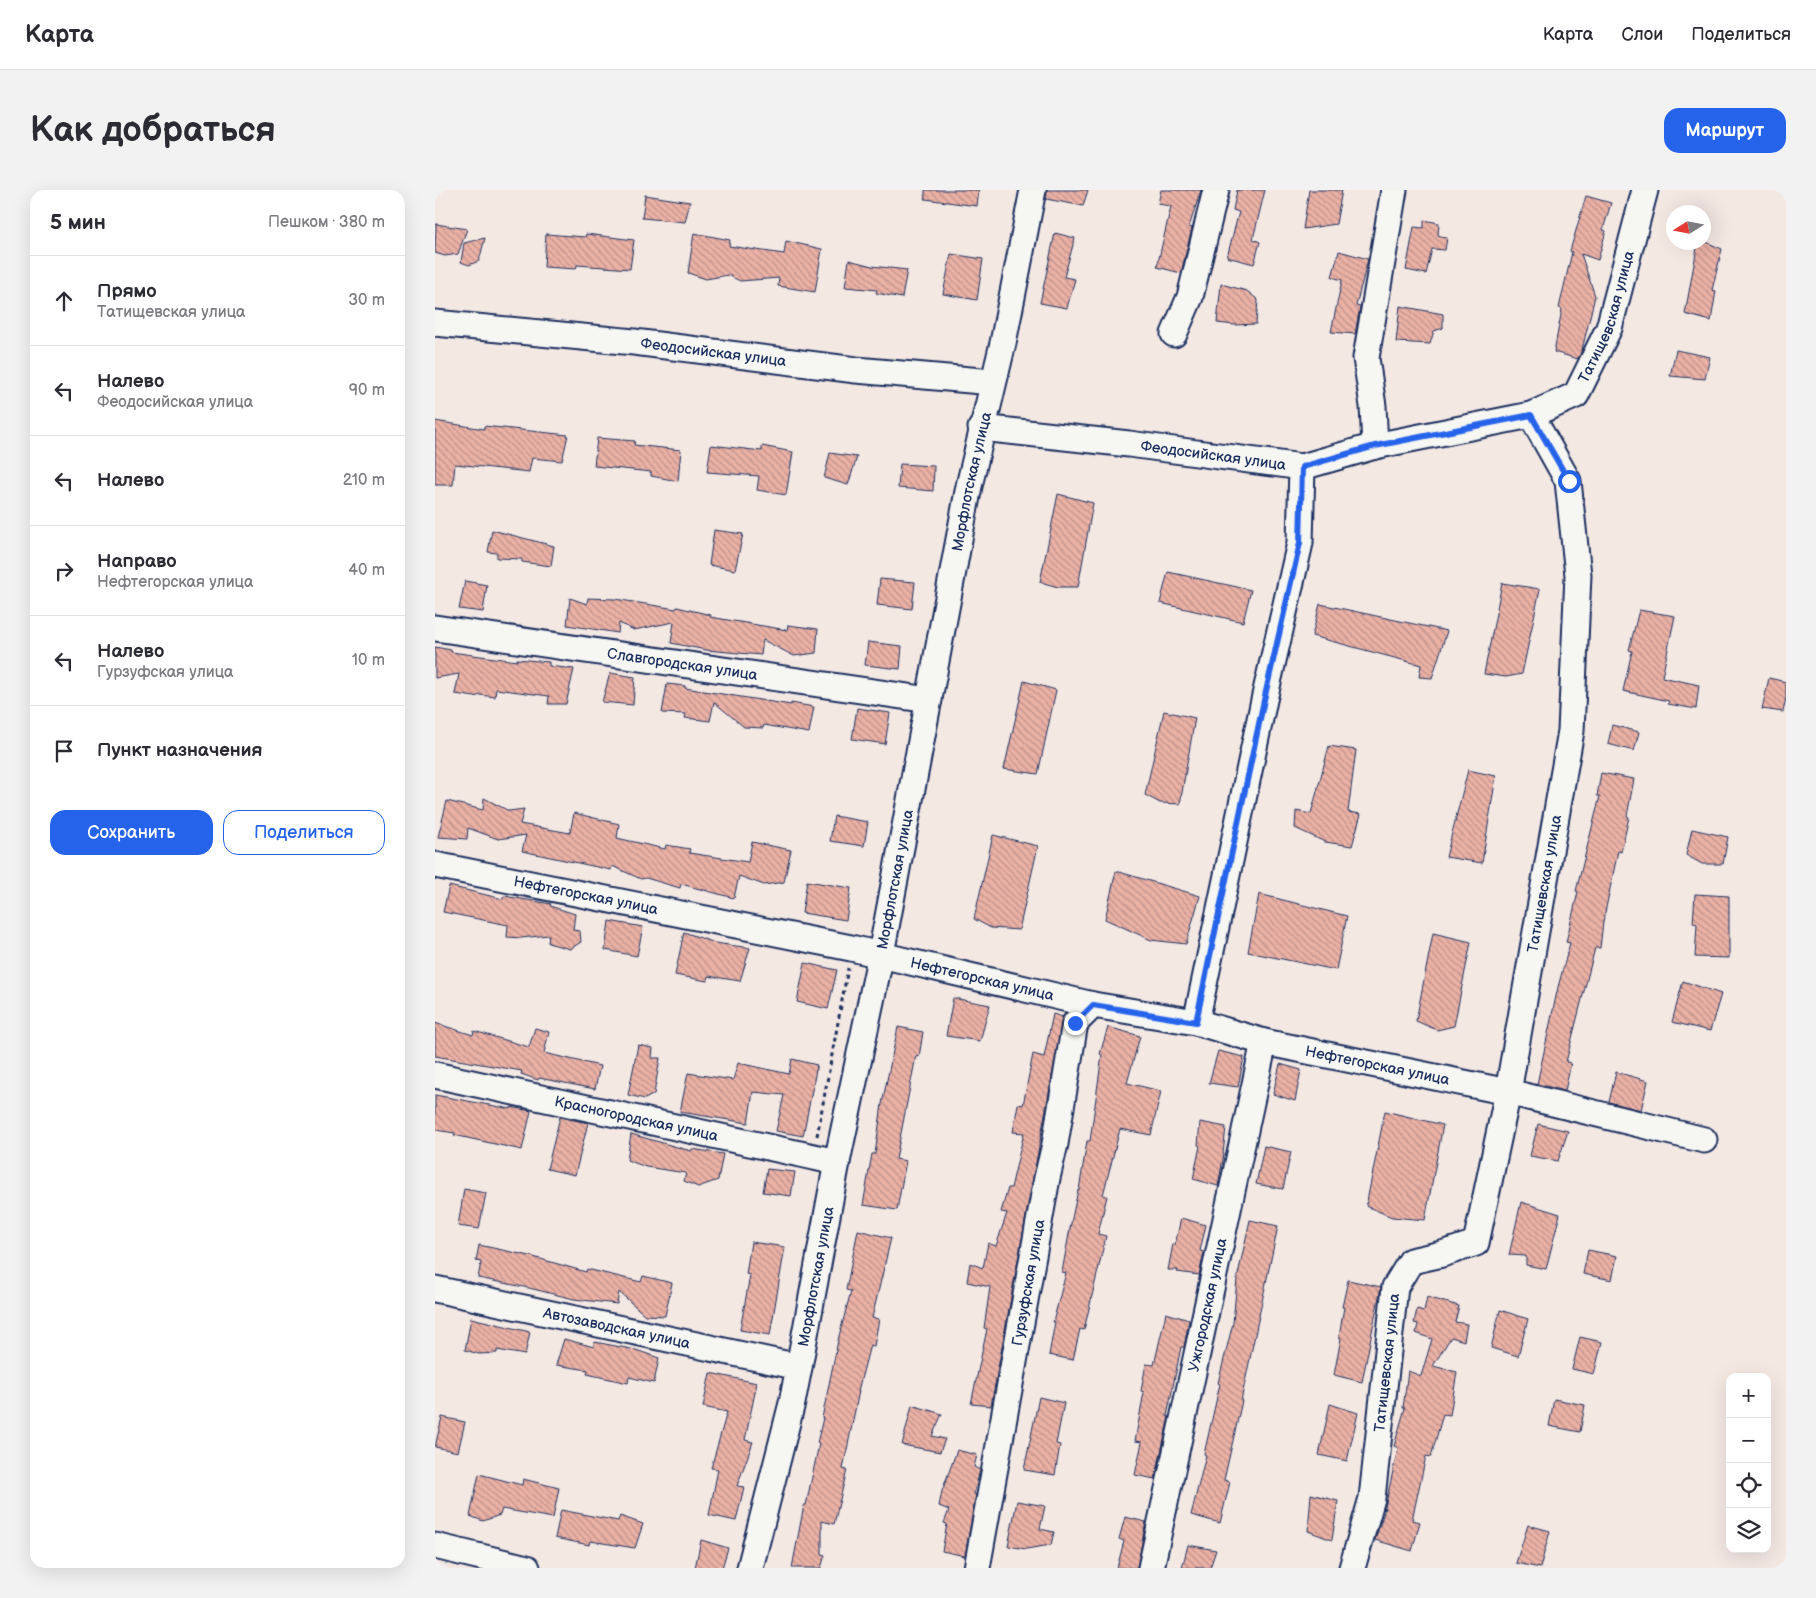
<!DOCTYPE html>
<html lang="ru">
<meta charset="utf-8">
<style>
:root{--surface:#fff;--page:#f2f2f3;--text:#2b2b33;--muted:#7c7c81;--line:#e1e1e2;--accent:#2563eb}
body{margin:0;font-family:"Balsamiq Sans",sans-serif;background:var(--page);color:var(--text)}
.controls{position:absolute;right:15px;bottom:15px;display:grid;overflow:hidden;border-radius:10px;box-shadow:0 5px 20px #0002}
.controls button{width:45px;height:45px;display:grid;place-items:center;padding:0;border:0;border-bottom:1px solid var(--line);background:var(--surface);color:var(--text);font:25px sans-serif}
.compass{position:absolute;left:1231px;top:15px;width:45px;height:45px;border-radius:50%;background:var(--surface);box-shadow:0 5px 20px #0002;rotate:259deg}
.stop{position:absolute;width:15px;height:15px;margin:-11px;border:4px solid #2563eb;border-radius:50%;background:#fff}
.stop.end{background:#2563eb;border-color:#fff;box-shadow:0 1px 5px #0008}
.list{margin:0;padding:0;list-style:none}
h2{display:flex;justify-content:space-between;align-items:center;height:65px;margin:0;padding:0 20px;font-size:21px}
h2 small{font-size:16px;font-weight:400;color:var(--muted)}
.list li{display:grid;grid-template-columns:32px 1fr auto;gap:15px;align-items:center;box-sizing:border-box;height:90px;padding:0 20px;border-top:1px solid var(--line)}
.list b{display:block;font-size:19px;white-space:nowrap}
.list p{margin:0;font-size:16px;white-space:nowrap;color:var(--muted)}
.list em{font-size:16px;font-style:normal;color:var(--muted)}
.actions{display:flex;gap:10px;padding:15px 20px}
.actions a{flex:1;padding:11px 0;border:1px solid var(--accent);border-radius:15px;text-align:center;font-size:18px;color:var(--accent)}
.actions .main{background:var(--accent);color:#fff}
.icon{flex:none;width:28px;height:28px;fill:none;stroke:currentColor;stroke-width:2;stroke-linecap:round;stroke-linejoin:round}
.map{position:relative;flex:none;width:1351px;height:1378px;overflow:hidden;border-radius:15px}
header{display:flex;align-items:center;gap:30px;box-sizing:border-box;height:70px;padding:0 25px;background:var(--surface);border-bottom:1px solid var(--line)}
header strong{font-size:24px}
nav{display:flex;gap:28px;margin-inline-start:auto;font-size:18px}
.intro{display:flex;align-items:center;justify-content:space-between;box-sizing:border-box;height:120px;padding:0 30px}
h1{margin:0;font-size:35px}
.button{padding:12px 22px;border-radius:15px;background:var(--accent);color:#fff;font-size:18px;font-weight:700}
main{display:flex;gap:30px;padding:0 30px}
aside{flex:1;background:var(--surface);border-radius:15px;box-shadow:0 5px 20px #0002}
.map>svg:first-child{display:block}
</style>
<header>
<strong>Карта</strong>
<nav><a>Карта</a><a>Слои</a><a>Поделиться</a></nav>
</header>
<div class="intro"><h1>Как добраться</h1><a class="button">Маршрут</a></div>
<main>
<aside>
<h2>5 мин<small>Пешком · 380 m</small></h2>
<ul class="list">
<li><svg class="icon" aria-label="ahead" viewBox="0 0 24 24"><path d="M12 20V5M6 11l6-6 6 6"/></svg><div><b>Прямо</b><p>Татищевская улица</p></div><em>30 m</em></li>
<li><svg class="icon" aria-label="left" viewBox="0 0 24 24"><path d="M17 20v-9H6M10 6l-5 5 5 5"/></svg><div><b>Налево</b><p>Феодосийская улица</p></div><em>90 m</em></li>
<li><svg class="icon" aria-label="left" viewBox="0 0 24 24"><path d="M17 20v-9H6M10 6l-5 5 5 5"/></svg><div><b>Налево</b></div><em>210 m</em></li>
<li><svg class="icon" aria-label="right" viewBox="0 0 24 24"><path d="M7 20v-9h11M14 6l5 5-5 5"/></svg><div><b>Направо</b><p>Нефтегорская улица</p></div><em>40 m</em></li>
<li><svg class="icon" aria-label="left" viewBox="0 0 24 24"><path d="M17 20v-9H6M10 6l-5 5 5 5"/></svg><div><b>Налево</b><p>Гурзуфская улица</p></div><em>10 m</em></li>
<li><svg class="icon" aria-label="arrive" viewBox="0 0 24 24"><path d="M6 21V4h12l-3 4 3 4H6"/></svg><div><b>Пункт назначения</b></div></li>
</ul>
<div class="actions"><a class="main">Сохранить</a><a>Поделиться</a></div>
</aside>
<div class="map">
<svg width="1351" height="1378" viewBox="0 0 1351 1378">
<defs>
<pattern id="building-back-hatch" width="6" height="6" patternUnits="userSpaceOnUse" patternTransform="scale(1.25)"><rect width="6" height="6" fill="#ebb1a5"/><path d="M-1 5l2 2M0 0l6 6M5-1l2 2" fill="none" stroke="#be908a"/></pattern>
</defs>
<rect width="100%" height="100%" fill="#f4e8e3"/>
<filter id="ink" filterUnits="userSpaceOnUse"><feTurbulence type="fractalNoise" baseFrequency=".02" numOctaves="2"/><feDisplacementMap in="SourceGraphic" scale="10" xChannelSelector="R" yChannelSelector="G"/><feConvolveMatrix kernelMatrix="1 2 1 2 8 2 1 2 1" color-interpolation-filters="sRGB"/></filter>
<g filter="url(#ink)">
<path fill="url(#building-back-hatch)" stroke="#1b2f5e" d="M 490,0 L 544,0 L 542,16 L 490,9 Z
M 612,0 L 653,0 L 648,16 L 611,9 Z
M 726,0 L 766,0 L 754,37 L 757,38 L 746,83 L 722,77 L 736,16 L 723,14 Z
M 802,0 L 830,0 L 818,49 L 825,52 L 819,74 L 792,67 L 804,22 L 798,20 Z
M 874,0 L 907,0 L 901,34 L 868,39 Z
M 210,5 L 255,12 L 250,32 L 207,28 Z
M 1151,6 L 1176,13 L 1168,40 L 1171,41 L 1163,70 L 1146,64 L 1160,106 L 1147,160 L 1143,169 L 1119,162 L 1127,119 L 1124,118 L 1137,62 L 1135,61 Z
M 989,30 L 1004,33 L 1003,45 L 1012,48 L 1010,60 L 997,59 L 991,84 L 971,80 L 979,37 L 989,38 Z
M 1,34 L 32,39 L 23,64 L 10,66 L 0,63 Z
M 259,43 L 295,50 L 294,56 L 349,64 L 351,51 L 387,59 L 380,102 L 343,96 L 344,88 L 305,91 L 293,85 L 271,89 L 253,83 Z
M 620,43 L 640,48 L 629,87 L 640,89 L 632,118 L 605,113 Z
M 111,44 L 150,47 L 151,44 L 199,50 L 195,79 L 142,75 L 141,79 L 109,77 Z
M 50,48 L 44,71 L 34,75 L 26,72 L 29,53 Z
M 1263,52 L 1271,52 L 1287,59 L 1277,100 L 1281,101 L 1276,131 L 1250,124 Z
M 904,61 L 933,69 L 921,116 L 925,117 L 920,144 L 896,142 L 907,90 L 897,87 Z
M 516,64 L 548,69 L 542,110 L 508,104 Z
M 414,70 L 437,76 L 472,80 L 467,108 L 441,103 L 442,100 L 410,97 Z
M 786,94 L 812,101 L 823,110 L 821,134 L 800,135 L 782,133 Z
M 965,116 L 1008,124 L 1008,138 L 999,141 L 995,154 L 961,152 Z
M 1241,160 L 1275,167 L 1270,189 L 1235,186 Z
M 0,231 L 49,239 L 49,236 L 133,245 L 127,271 L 97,268 L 94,282 L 20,274 L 18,295 L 0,295 Z
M 162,248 L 200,251 L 199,255 L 246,260 L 243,291 L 216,286 L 216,282 L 159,276 Z
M 276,255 L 327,261 L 327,256 L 358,262 L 351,305 L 322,300 L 324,286 L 272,282 Z
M 395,263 L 422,267 L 413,295 L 389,288 Z
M 465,274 L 499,276 L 498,301 L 463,298 Z
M 623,304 L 658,313 L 643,397 L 623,397 L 605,392 Z
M 57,340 L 119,356 L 116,376 L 87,372 L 87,369 L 62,368 L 62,363 L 53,362 Z
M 279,340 L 308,344 L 300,380 L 274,375 Z
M 733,382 L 816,400 L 808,432 L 725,413 Z
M 445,389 L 480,392 L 477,419 L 442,415 Z
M 30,391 L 52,395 L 48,422 L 24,419 Z
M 1067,393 L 1105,399 L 1087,484 L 1071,487 L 1049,484 Z
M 135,408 L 152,414 L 153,408 L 180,409 L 241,419 L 242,417 L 276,425 L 275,427 L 352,440 L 353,435 L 383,439 L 381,463 L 359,466 L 328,450 L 326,465 L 271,460 L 236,453 L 239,432 L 199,440 L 184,433 L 183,443 L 132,435 Z
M 885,414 L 1012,441 L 997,488 L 984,487 L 986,475 L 877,446 Z
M 1204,420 L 1240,426 L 1227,487 L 1264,495 L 1261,519 L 1233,514 L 1234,511 L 1188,501 L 1197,461 L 1194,460 Z
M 433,452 L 467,456 L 465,479 L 430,475 Z
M 0,457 L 16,460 L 16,462 L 82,471 L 82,469 L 114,472 L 114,476 L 139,479 L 131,514 L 113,514 L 114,506 L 61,499 L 60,507 L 45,505 L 40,507 L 20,504 L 24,484 L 0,488 Z
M 175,483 L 200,487 L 198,515 L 167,512 Z
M 1334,488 L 1351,492 L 1351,508 L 1348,522 L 1327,519 Z
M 589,491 L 621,500 L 603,584 L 569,579 Z
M 232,494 L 250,496 L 250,498 L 356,515 L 356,513 L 379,517 L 374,543 L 329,535 L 328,538 L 309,537 L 279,512 L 275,531 L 250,528 L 251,524 L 227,523 Z
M 422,518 L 455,523 L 450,554 L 417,549 Z
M 729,521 L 760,528 L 745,614 L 725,613 L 710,605 Z
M 1177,535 L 1204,542 L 1199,561 L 1173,554 Z
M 894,556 L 921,560 L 913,622 L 926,624 L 917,656 L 890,652 L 860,638 L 861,621 L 876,624 Z
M 1033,580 L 1061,586 L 1047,673 L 1011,667 Z
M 1166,583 L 1199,589 L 1192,626 L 1194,627 L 1186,662 L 1183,661 L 1168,732 L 1165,758 L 1160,758 L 1131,872 L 1136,873 L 1130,901 L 1102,894 L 1123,797 L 1135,753 L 1131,752 L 1143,702 L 1141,701 L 1165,606 L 1162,606 Z
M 49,608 L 74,621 L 89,619 L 85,634 L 135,643 L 139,623 L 184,634 L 182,648 L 230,659 L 231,655 L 255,659 L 254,663 L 313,672 L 317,652 L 356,660 L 349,692 L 329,695 L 304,686 L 299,708 L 246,694 L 245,698 L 211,688 L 206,689 L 177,676 L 176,680 L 87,661 L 91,645 L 63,649 L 33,638 L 32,649 L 3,647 L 12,611 L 48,620 Z
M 399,626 L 433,632 L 429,656 L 395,651 Z
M 1257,639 L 1293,647 L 1288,674 L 1267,674 L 1251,665 Z
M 558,645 L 603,656 L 584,740 L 556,738 L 539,729 Z
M 681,681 L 765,706 L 751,754 L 716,750 L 670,729 Z
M 372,691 L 416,698 L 411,730 L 367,723 Z
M 14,696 L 68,709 L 69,706 L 116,714 L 115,716 L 140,724 L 138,740 L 145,741 L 146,752 L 135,759 L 113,753 L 114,745 L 86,748 L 72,747 L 73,735 L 8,722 Z
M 824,704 L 912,726 L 901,780 L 813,762 Z
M 1260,704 L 1294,706 L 1294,768 L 1260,767 L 1262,734 L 1258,733 Z
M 174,731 L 208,737 L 202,766 L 170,760 Z
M 249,742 L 280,753 L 315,758 L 305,791 L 273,786 L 272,791 L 240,785 Z
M 998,743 L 1036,752 L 1019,836 L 1002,840 L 981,831 Z
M 370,773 L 402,780 L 393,819 L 362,812 Z
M 1248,791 L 1286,804 L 1275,841 L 1237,832 Z
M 518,808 L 555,815 L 545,851 L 511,846 Z
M 618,824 L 628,827 L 556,1216 L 536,1214 L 552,1139 L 549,1138 L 555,1097 L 532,1092 L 535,1073 L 548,1078 L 553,1053 L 561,1056 L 572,1023 L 566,1022 L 573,998 L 576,998 L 589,943 L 578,942 L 583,914 L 588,915 L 598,864 L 609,867 Z
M 0,833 L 38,845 L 39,841 L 94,857 L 100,838 L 114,842 L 109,863 L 165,876 L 160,899 L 104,888 L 103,890 L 86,884 L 87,881 L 0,866 Z
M 463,837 L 488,842 L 484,867 L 481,866 L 461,969 L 471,971 L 462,1020 L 428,1015 L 437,964 L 440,964 L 447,914 Z
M 673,837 L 705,846 L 692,893 L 726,901 L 716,945 L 685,939 L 668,1005 L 672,1006 L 663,1044 L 671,1046 L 649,1140 L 645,1139 L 638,1170 L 614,1165 L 620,1132 L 618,1132 L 631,1083 L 627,1082 L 636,1033 L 643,1000 L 644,1000 L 652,951 L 655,951 L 667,865 L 665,864 Z
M 203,855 L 218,858 L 217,868 L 225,868 L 219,904 L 210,909 L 193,905 Z
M 783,861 L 809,867 L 803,897 L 774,893 Z
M 357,869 L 382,875 L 368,946 L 341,941 L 349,905 L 318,902 L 313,933 L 245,922 L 253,883 L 298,890 L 303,873 L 354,884 Z
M 845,874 L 866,880 L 860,911 L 838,904 Z
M 1181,882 L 1213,891 L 1206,920 L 1174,912 Z
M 0,905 L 76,919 L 76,917 L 96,921 L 87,960 L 19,945 L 20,943 L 0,940 Z
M 950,921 L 1008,935 L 990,1030 L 957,1027 L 931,1016 Z
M 125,927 L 153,933 L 140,985 L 112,979 Z
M 765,932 L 791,937 L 788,964 L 789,964 L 783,996 L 758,989 L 765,956 L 763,955 Z
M 1103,934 L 1133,941 L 1123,971 L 1095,966 Z
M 196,944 L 256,961 L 257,959 L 288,964 L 283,990 L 263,997 L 249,991 L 251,983 L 211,977 L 192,970 Z
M 829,956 L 856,962 L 848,999 L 821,994 Z
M 332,979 L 360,982 L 356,1006 L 328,1002 Z
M 29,999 L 51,1003 L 44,1039 L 23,1036 Z
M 1086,1012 L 1125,1024 L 1111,1079 L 1091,1075 L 1091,1066 L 1074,1065 Z
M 746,1028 L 771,1035 L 765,1061 L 769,1062 L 764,1085 L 742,1082 L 743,1080 L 733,1080 L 738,1054 L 740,1055 Z
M 815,1030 L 843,1036 L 806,1211 L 807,1211 L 789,1290 L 795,1292 L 785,1333 L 756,1325 L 771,1265 L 769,1264 L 785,1194 L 783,1193 L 798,1133 L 802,1089 Z
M 423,1040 L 456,1048 L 437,1128 L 444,1129 L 439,1156 L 435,1155 L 423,1201 L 424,1201 L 408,1279 L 412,1280 L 399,1334 L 387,1331 L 387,1364 L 390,1365 L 386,1378 L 357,1378 L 369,1315 L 371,1315 L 384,1254 L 382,1253 L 388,1228 L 387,1228 L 404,1146 L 416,1101 L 411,1100 Z
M 316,1052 L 350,1057 L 335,1145 L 305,1140 L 315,1085 L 311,1084 Z
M 44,1055 L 95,1066 L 151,1082 L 152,1079 L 206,1092 L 208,1086 L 237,1093 L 230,1126 L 210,1125 L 184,1102 L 182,1114 L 139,1109 L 94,1098 L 43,1088 L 46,1072 L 41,1071 Z
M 1153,1060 L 1182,1066 L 1177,1090 L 1148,1084 Z
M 913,1090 L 946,1097 L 927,1192 L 899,1185 L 906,1148 L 904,1147 L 909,1117 L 907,1117 Z
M 992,1107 L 1024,1116 L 1020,1132 L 1032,1134 L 1029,1151 L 1016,1147 L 998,1176 L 1022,1182 L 1015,1225 L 1008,1224 L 996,1267 L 991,1266 L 977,1330 L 985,1332 L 977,1361 L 940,1350 L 949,1322 L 963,1258 L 959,1256 L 970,1218 L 968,1218 L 973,1181 L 986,1186 L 997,1149 L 981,1143 L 983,1134 L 979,1133 L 982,1119 L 989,1121 Z
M 1065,1120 L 1093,1129 L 1083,1166 L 1056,1158 Z
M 731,1123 L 754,1130 L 749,1157 L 746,1157 L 732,1226 L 734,1227 L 720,1289 L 700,1285 L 707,1252 L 700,1251 L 709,1202 L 706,1201 L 711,1174 L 719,1175 Z
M 36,1128 L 95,1142 L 90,1165 L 62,1160 L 62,1163 L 44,1164 L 30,1160 Z
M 1145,1147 L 1167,1152 L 1159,1184 L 1137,1179 Z
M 129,1149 L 159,1157 L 160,1152 L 201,1160 L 224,1168 L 219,1193 L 194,1187 L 193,1193 L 152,1184 L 153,1180 L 121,1175 Z
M 275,1183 L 322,1193 L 310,1250 L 318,1252 L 302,1296 L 309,1297 L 301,1331 L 274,1325 L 283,1279 L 276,1278 L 292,1222 L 268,1217 Z
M 604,1207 L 629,1213 L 621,1254 L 625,1255 L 620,1285 L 589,1280 Z
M 1119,1209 L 1150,1215 L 1145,1242 L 1114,1236 Z
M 895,1214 L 923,1223 L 912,1271 L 884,1265 Z
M 477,1215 L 507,1224 L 497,1246 L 510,1249 L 505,1262 L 467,1255 Z
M 7,1227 L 30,1232 L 23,1262 L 0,1257 Z
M 522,1260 L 542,1265 L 539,1277 L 545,1280 L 539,1304 L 541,1305 L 530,1366 L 507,1361 L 512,1334 L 509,1333 L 514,1320 L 504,1316 L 507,1301 Z
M 44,1284 L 87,1295 L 88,1289 L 124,1298 L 118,1328 L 67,1319 L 65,1325 L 48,1331 L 35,1326 Z
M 876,1304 L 903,1311 L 897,1350 L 873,1341 Z
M 582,1311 L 610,1316 L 605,1339 L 619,1342 L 616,1355 L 591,1359 L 573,1356 Z
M 126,1320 L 183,1331 L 185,1326 L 208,1334 L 200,1358 L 155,1351 L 154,1355 L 120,1348 Z
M 690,1327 L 711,1332 L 702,1378 L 682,1378 L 689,1351 L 684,1349 Z
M 1093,1335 L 1115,1341 L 1105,1378 L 1081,1373 Z
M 266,1350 L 293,1358 L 287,1378 L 260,1378 Z
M 753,1355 L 781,1360 L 775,1378 L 747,1378 Z"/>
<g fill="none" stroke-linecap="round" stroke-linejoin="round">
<defs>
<g id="minor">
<path id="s1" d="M 0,133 L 199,152 L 421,180 L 558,192"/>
<path d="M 739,144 L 755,107 L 781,0"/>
<path id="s2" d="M 546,238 L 694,254 L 867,277 L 940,256 L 1096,225"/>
<path d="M 940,256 L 938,216 L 931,168 L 959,0"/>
<path id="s3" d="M 0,438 L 494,510"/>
<path id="s4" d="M 0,675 L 416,758 L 658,815 L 761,832 L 829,852 L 1073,902 L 1269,950"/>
<path d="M 761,832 L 829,510 L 865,353 L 867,277"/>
<path id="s5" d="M 0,885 L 402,972"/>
<path id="s6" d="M 0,1099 L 364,1177"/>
<path d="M 0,1356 L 92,1378"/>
<path id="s7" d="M 315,1378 L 357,1213 L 364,1177 L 402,972 L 446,764 L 534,296 L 568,153 L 598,0"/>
<path id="s8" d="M 542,1378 L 612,988 L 620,954 L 640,833 L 658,815"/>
<path id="s9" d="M 716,1378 L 829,852"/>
<path id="s10" d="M 917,1378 L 937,1308 L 960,1097 L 976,1071 L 1007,1064 L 1041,1053 L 1073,902 L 1136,541 L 1143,385 L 1133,291 L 1096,225 L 1141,205 L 1174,138 L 1210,0"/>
</g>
</defs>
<use href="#minor" stroke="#1b2f5e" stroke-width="29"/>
<path stroke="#1b2f5e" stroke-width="3" stroke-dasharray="4 4" stroke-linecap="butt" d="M 382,946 L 413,778"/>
<use href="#minor" stroke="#f6f6f2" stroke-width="25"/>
</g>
</g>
<g fill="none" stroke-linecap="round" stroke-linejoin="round" filter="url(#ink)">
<path stroke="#2563eb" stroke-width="6" d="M 640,833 L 658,815 L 761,832 L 829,510 L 865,353 L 867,277 L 940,256 L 1096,225 L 1134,291"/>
</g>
<g text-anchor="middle" stroke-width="4" stroke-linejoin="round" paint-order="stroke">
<g font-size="15" fill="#1b2f5e" stroke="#f6f6f2">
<text dy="5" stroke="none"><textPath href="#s10" startOffset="1364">Татищевская улица</textPath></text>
<text dy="5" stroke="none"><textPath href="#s1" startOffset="280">Феодосийская улица</textPath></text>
<text dy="5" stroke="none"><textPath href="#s2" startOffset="234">Феодосийская улица</textPath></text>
<text dy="5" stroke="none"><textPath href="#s7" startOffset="1109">Морфлотская улица</textPath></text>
<text dy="5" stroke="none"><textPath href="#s3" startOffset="250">Славгородская улица</textPath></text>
<text dy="5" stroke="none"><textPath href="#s7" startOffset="704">Морфлотская улица</textPath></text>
<text dy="5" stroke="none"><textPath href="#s10" startOffset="749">Татищевская улица</textPath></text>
<text dy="5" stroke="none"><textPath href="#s4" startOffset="154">Нефтегорская улица</textPath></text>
<text dy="5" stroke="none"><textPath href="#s4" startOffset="559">Нефтегорская улица</textPath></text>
<text dy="5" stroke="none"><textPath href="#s4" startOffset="964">Нефтегорская улица</textPath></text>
<text dy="5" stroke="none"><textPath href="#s5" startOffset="206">Красногородская улица</textPath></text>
<text dy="5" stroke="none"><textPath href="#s7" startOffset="299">Морфлотская улица</textPath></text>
<text dy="5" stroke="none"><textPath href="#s8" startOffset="290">Гурзуфская улица</textPath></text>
<text dy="5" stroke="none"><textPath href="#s9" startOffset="269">Ужгородская улица</textPath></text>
<text dy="5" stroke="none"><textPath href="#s6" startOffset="186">Автозаводская улица</textPath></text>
<text dy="5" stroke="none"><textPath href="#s10" startOffset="209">Татищевская улица</textPath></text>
</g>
</g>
</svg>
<div class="controls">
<button>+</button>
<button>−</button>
<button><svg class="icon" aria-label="locate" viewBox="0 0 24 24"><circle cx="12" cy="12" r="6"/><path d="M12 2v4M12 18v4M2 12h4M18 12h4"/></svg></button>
<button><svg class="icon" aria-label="layers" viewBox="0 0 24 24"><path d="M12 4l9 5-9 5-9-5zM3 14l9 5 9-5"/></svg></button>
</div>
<svg class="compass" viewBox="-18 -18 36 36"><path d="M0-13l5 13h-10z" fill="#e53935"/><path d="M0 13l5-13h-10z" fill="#7c7c81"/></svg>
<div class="stop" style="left:1134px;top:291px"></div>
<div class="stop end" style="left:640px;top:833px"></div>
</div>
</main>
